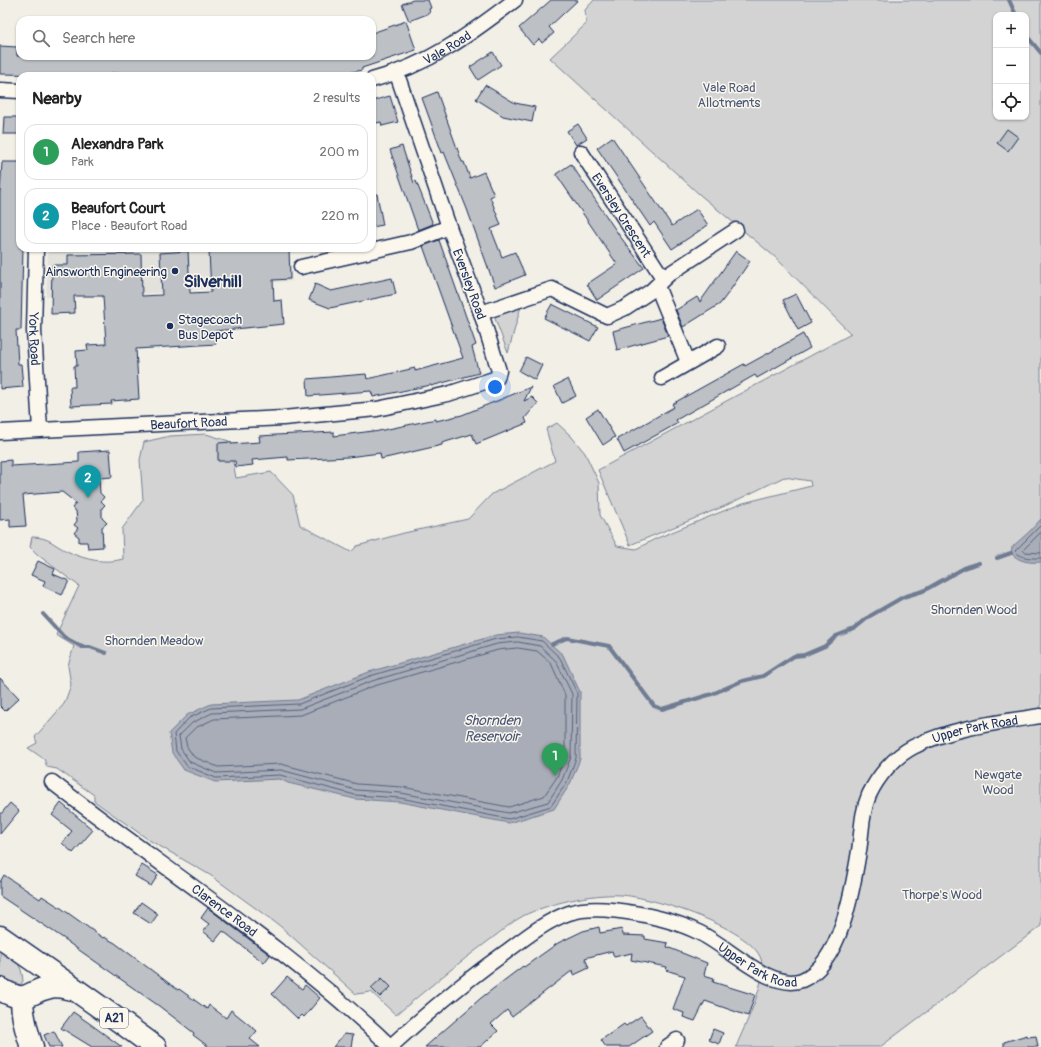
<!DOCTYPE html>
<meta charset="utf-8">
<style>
:root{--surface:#fff;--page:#f2f2f2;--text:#222;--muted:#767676;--line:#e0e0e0;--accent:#1b2f5e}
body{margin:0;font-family:Pangolin,sans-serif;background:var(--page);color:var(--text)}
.controls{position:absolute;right:12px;top:12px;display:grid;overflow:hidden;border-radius:8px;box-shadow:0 1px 3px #0004}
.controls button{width:36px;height:36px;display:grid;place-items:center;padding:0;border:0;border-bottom:1px solid var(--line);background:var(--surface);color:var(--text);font:20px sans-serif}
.you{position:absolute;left:495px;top:387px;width:14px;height:14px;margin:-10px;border:3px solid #fff;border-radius:50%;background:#1a73e8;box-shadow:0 0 0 6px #1a73e833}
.badge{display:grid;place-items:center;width:26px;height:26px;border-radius:50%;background:var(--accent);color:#fff;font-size:13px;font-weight:700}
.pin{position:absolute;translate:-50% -33px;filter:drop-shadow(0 1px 2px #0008)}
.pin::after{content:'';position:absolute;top:21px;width:14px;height:12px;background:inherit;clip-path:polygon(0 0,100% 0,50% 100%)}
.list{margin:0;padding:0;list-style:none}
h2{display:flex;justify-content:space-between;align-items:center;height:52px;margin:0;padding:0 16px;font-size:17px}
h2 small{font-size:13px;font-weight:400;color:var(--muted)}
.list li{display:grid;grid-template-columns:26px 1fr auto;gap:12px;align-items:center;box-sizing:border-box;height:56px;margin:0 8px 8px;padding:0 8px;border:1px solid var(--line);border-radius:12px}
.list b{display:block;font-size:15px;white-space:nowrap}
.list p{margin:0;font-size:13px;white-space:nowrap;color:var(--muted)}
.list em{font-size:13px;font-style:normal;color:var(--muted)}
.icon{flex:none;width:22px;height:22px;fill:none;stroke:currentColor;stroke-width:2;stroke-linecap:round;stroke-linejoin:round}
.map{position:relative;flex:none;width:1041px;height:1047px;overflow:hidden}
.search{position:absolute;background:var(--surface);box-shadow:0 1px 3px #0004;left:16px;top:16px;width:360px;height:44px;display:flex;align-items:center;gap:10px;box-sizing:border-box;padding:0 14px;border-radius:12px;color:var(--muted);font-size:15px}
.panel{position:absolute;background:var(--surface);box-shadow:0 1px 3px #0004;left:16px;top:72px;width:360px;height:180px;border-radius:12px}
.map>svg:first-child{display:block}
</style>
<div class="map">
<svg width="1041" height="1047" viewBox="0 0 1041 1047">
<rect width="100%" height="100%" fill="#f2efe6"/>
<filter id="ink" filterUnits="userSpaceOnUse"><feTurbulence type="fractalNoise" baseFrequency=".025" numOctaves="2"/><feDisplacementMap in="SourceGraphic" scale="8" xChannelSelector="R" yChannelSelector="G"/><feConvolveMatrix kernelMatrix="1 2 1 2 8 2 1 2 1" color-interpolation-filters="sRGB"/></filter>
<g filter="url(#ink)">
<path fill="#e2e1dc" d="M 48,248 L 289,248 L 292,281 L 144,294 L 46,296 Z"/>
<path fill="#d2d3d2" stroke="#768198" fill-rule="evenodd" d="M 594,0 L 1041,0 L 1041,926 L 880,1047 L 736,1047 C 745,1024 765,987 762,963 C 758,929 650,896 620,895 C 593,893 546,904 523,916 C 511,922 501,932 491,939 C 458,963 427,989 396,1015 L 371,992 L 356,994 L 280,926 L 210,875 L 149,840 L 94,801 L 94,795 L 57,769 L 47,767 L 44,759 L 28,748 L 37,743 L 35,737 L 64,704 L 71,685 L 68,666 L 74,646 L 56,635 L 79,586 L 38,555 L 30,547 L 32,537 C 50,537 53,545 69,552 C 86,560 105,564 123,559 L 122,529 L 143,500 L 140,460 L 144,442 L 170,436 L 206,434 L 229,441 L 236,478 L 271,472 L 293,495 L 300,525 L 351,552 L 357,546 L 404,533 L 468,519 L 492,494 L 555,461 L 546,429 L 557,423 L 571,436 L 585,453 L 599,483 L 600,515 L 617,546 L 636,549 L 655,539 L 743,503 L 811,486 L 810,481 L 784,477 L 725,506 L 630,545 L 598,470 L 851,334 L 775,257 L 699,194 L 550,58 L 586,24 L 585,10 ZM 996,15 L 1026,15 L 1026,117 L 996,117 Z
M 521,306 L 508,353 L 494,316 Z
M 0,946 C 13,958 22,962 23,981 L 20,986 L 13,988 L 0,979 Z"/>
<path fill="#a9adb7" stroke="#707b93" d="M 1041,519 L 1041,562 C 1030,563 1019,562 1011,553 L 1012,547 L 1029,532 Z
M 519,633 L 543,637 L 563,655 L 580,692 L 580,759 L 570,784 L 554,809 L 509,823 L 400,802 L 355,799 L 288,783 L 280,779 L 215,782 L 184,770 L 172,753 L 169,733 L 187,715 L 211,704 L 298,700 L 369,672 L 496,635 Z"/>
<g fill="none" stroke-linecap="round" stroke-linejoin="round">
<path stroke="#546182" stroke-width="1" d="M 1041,525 L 1015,551 C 1021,559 1032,558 1041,558
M 1041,532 L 1023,550 L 1025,552 L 1041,553
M 518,637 L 542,641 L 560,658 L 577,693 L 576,758 L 567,782 L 551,806 L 509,819 L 400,798 L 355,795 L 280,775 L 216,778 L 187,766 L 176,751 L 174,734 L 189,718 L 211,708 L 299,704 L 370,676 L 496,639 Z
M 518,642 L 540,646 L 556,661 L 572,694 L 571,757 L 562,780 L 548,802 L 509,813 L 401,793 L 356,790 L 281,770 L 216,773 L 190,762 L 181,749 L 179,736 L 192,723 L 212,713 L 300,709 L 372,681 L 497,644 Z
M 518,648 L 537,651 L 551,663 L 565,695 L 565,756 L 557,777 L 544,796 L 509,807 L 402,787 L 357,784 L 281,764 L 218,767 L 194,757 L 187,747 L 185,738 L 195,728 L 214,719 L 301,715 L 374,686 L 498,650 Z"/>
<path stroke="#707b93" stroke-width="4" d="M 1009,0 L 1016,15
M 1026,35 L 1041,53
M 997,558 L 1011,553
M 43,614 L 64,637 L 82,647 L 90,647 L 106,653
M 552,644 L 567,638 L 609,646 L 654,706 L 662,709 L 712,694 L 742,681 L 763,676 L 794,656 L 804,655 L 825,646 L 836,636 L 854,629 L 870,616 L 903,597 L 923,591 L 966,567 L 979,563"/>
</g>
<path fill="#bdc0c4" stroke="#1b2f5e" d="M 413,0 L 428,0 L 431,8 L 429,9 L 430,13 L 409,21 L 402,4 Z
M 551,0 L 578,0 L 549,27 L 554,33 L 542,43 L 539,39 L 533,45 L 519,28 Z
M 406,21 L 416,50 L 362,68 L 362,70 L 334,76 L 139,76 L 133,74 L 111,73 L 111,76 L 0,74 L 0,46 L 17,47 L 17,56 L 372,56 L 372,33 Z
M 493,52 L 501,65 L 478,80 L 470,67 Z
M 485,85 L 515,103 L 535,107 L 532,122 L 503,116 L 476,99 Z
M 437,92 L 462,162 L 464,162 L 470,178 L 484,172 L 494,195 L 490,197 L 501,225 L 491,229 L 502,257 L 515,252 L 525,275 L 495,287 L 467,209 L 444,152 L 442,153 L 422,98 Z
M 390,96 L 398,122 L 382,126 L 381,122 L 372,124 L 372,103 L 375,102 L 375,100 Z
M 4,117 L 20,117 L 20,134 L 3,134 Z
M 578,124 L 587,138 L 576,145 L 567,131 Z
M 1007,129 L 1018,137 L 1008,151 L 997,143 Z
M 612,137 L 672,226 L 697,209 L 708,225 L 672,249 L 654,222 L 650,226 L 597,148 Z
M 402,146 L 414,183 L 416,181 L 433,224 L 418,230 L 390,150 Z
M 2,162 L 20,162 L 20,248 L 23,248 L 21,330 L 16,330 L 18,364 L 21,364 L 23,387 L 0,389 L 0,194 Z
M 571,164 L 619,235 L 644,268 L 597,300 L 587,284 L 617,264 L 556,174 Z
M 372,194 L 377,194 L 383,225 L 372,227 Z
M 439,240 L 476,345 L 472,347 L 479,373 L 431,386 L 431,385 L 373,397 L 371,391 L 308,396 L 307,379 L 366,374 L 367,379 L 415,368 L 415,371 L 463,358 L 423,246 Z
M 262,248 L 289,248 L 290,279 L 273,280 L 274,301 L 282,300 L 284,324 L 215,331 L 216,344 L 136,349 L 139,399 L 111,401 L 112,404 L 71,406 L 70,387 L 75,387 L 74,366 L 77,366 L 76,351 L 88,350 L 87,345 L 106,344 L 103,296 L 74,296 L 75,313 L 51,314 L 52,265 L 68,265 L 68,255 L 141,254 L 142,296 L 162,295 L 160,253 L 188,251 L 190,293 L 211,292 L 209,251 Z
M 736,251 L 750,261 L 729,292 L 720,304 L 683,327 L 676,310 L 697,297 L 700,302 Z
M 392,278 L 396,294 L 330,308 L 309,300 L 315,284 L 331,291 Z
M 796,294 L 811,323 L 798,330 L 783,300 Z
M 552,304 L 598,327 L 590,341 L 544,318 Z
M 661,318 L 668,336 L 617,350 L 613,331 Z
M 803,334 L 810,348 L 757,378 L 755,375 L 676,420 L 678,423 L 624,453 L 617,439 L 674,407 L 672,404 L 744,364 L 745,366 Z
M 526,357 L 542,365 L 535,380 L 519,371 Z
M 568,379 L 576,396 L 562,403 L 554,386 Z
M 531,387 L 524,401 L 532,397 L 538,403 L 525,418 L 527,423 L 476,444 L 472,434 L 442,443 L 442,445 L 381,459 L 380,453 L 348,457 L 288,460 L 288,457 L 252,460 L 253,465 L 236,467 L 235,461 L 218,461 L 218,443 L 231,442 L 231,444 L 260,442 L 259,436 L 276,435 L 334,432 L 334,436 L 373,431 L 374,432 L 436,419 L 436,421 L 462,415 Z
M 598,409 L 615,437 L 603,445 L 586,417 Z
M 110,450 L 112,477 L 99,478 L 100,493 L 104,497 L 101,501 L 105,505 L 102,508 L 102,518 L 107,523 L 102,527 L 103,547 L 88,548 L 87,542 L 79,542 L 79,537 L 74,533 L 78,528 L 74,525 L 77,521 L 76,511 L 72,508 L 76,503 L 62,492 L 23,495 L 26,526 L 10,527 L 10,519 L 0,520 L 0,461 L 11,460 L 11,466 L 79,462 L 79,452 Z
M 38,561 L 55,569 L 53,574 L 69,581 L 62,595 L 43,586 L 45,581 L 31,575 Z
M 0,678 L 19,698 L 5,711 L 0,706 Z
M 10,803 L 19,811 L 0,834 L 0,815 Z
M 61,803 L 93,830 L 73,853 L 62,843 L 72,831 L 52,815 Z
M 142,865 L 158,875 L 151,886 L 135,876 Z
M 4,875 L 40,899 L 42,896 L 61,908 L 103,938 L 104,937 L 115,943 L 178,990 L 179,989 L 207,1009 L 209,1005 L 226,1018 L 231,1010 L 257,1031 L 250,1039 L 260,1047 L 209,1047 L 193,1035 L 194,1033 L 159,1006 L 69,943 L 69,942 L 0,896 L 0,882 Z
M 141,902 L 158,914 L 151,924 L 134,913 Z
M 208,908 L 270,955 L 264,963 L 223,931 L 215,941 L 203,931 L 209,924 L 201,918 Z
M 599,927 L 600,933 L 622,929 L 623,935 L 645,936 L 645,939 L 668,943 L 667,947 L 707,963 L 704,975 L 714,978 L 713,982 L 755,995 L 748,1016 L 705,1001 L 695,1021 L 683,1017 L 684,1013 L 673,1009 L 685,976 L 666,970 L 667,967 L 631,960 L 632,953 L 614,957 L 612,951 L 585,958 L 589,968 L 574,975 L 573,970 L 512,1017 L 507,1010 L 491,1024 L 498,1031 L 480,1047 L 425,1047 L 481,998 L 523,966 L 524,967 L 558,943 L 583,931 Z
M 287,977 L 302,989 L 305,985 L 320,998 L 304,1017 L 302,1015 L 298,1019 L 272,994 Z
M 382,978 L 391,987 L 380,997 L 371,988 Z
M 73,1012 L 89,1023 L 122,1047 L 92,1047 L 61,1028 Z
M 641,1016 L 652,1031 L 629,1047 L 606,1047 L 601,1040 L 624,1024 L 626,1026 Z
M 713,1029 L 723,1033 L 719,1044 L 709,1040 Z
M 54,1031 L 62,1047 L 49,1047 L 44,1035 Z
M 344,1034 L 353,1035 L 351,1047 L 333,1047 Z
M 1027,1035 L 1028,1037 L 1036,1036 L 1038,1047 L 1004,1047 L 1004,1042 Z"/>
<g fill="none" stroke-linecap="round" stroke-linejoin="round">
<defs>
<g id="street">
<path id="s1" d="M 372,80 C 429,65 469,35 515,0"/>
<path d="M 0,90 L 20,91"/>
<path id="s2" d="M 581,152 L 663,278"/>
<path id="s3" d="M 36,248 L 34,331 L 40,429"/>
<path d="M 301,267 L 411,242 L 449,227"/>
<path d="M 657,286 L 688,362"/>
<path d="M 481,313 L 552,289 L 607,316 L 625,308 L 651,291 L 669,274 L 736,230"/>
<path d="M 662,378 L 718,346"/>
<path id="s4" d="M 0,432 L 283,418 L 377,409 L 448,394 L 497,378 L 499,371 L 481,313 L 449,227 L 397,74"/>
<path id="s5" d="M 52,782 C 165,870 287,947 391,1047"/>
<path id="s6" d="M 390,1047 C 427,1013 465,981 506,952 C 526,937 546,921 569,913 C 600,902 670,918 698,932 C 727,945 771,992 802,980 C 841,964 853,888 859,851 C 862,832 861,814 869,795 C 878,776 894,757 913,747 C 950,728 1000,722 1041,716"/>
<path d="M 667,1047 L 677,1040"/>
</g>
<path id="primary" d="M 22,998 C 22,1016 26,1030 32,1047"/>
<path id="highway" d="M 0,937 C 52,973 104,1009 155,1047
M 0,989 C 30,1006 25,992 50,987 C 57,985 66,988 73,989"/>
</defs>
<use href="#street" stroke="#1b2f5e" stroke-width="17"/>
<use href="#primary" stroke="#1b2f5e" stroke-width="25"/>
<use href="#highway" stroke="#1b2f5e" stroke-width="25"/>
<use href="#street" stroke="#fbf7ec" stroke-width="14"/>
<use href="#primary" stroke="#fbf7ec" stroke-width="22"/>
<use href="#highway" stroke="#fbf7ec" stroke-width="22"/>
</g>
</g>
<g fill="#1b2f5e" stroke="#fbf7ec" stroke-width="1.5">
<circle cx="175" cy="271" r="4"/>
<circle cx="170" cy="326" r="4"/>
</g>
<g text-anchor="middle" stroke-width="3" stroke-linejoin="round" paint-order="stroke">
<rect fill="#fbf7ec" stroke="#5e6b89" stroke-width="1" x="100" y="1008" width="28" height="20" rx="3"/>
<g font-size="12" font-weight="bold" fill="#1b2f5e">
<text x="114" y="1022">A21</text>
</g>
<g font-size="13" fill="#1b2f5e" stroke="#fbf7ec">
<text dy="5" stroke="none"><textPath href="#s1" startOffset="82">Vale Road</textPath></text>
<text dy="5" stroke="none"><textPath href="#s2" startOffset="75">Eversley Crescent</textPath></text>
<text transform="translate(470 284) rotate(70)" y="5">Eversley Road</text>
<text dy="5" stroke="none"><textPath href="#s3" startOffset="91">York Road</textPath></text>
<text dy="5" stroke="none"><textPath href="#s4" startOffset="189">Beaufort Road</textPath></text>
<text dy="5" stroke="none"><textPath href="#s6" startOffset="809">Upper Park Road</textPath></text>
<text dy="5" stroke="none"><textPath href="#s5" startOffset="215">Clarence Road</textPath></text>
<text dy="5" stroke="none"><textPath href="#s6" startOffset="426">Upper Park Road</textPath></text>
</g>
<g font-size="13" fill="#49587b" stroke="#fbf7ec">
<text x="729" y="92">Vale Road<tspan x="729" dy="15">Allotments</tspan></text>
<text x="974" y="614">Shornden Wood</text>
<text x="154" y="645">Shornden Meadow</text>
<text x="998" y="779">Newgate<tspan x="998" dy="15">Wood</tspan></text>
<text x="942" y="899">Thorpe's Wood</text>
</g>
<g font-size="13" fill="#1b2f5e" stroke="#fbf7ec" text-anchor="end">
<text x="167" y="276">Ainsworth Engineering</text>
<text x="178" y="324" text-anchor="start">Stagecoach<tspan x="178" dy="15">Bus Depot</tspan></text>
</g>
<g font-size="14" font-style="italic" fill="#465579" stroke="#fbf7ec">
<text x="492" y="725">Shornden<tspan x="492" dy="16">Reservoir</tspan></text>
</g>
<g font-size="17" font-weight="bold" fill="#1b2f5e" stroke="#fbf7ec">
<text x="213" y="287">Silverhill</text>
</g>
</g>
</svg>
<div class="controls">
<button>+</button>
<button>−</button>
<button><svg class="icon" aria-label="locate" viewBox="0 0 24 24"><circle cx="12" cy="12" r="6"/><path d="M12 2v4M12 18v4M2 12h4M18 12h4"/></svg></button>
</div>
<div class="you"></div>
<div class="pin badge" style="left:555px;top:776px;background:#2e9e5b">1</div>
<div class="pin badge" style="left:88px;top:498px;background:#0f9aa8">2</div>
<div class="search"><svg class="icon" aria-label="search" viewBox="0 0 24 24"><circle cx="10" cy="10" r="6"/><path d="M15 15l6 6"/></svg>Search here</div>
<section class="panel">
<h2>Nearby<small>2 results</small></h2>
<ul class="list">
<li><span class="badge" style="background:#2e9e5b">1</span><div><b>Alexandra Park</b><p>Park</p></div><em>200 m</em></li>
<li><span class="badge" style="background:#0f9aa8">2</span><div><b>Beaufort Court</b><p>Place · Beaufort Road</p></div><em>220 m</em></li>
</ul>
</section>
</div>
